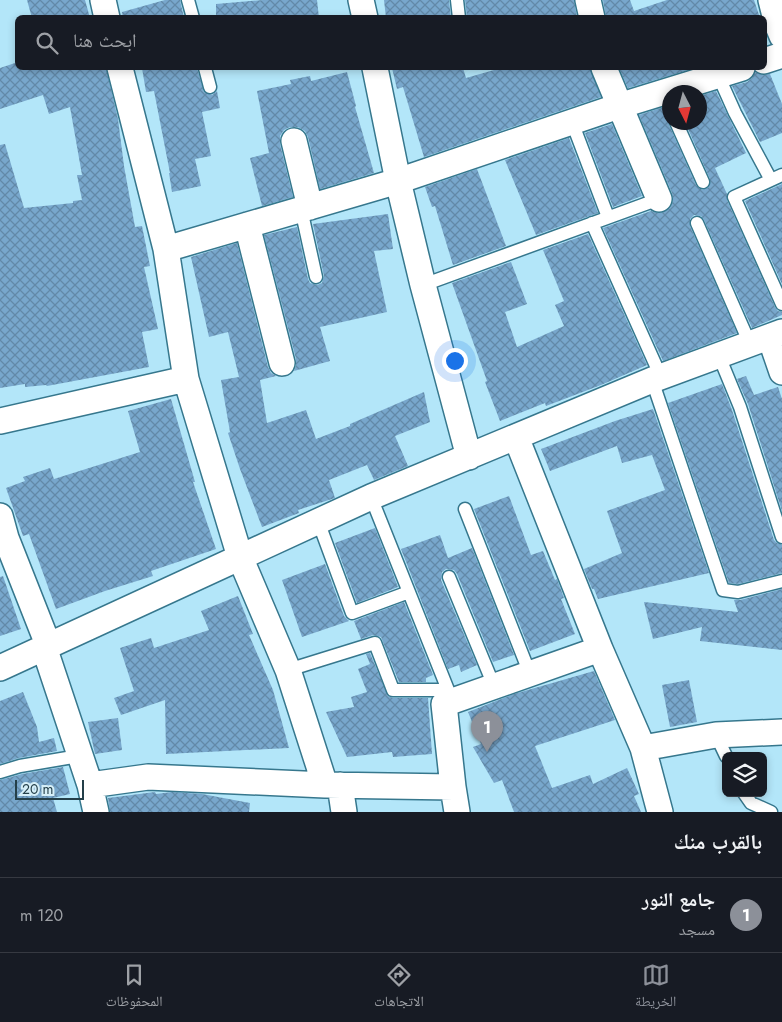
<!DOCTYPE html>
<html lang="ar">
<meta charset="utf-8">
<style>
:root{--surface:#171b24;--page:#242831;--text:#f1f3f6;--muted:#9ea1a6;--line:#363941;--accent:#8c9099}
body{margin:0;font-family:Jost,"Noto Naskh Arabic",sans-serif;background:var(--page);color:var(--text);direction:rtl}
.controls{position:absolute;right:15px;bottom:15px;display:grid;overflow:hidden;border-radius:8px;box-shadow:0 2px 8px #0003}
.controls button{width:45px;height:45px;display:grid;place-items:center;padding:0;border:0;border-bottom:1px solid var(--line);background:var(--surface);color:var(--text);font:25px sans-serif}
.compass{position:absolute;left:662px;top:85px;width:45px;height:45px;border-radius:50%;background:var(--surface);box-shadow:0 2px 8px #0003;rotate:174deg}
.scale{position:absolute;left:15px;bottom:12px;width:69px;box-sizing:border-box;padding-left:5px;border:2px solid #243f49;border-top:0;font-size:14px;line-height:18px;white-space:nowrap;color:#243f49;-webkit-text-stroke:4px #d6eff8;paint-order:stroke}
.you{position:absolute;left:454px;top:360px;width:18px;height:18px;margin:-12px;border:4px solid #fff;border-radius:50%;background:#1a73e8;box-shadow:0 0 0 8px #1a73e833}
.badge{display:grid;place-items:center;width:32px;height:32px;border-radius:50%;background:var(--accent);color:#fff;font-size:16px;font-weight:700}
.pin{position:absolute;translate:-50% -41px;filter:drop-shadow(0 1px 2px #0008)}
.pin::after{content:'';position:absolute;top:26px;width:18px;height:15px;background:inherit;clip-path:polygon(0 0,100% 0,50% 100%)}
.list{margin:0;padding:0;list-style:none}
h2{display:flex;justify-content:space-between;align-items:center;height:65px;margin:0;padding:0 20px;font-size:21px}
h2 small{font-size:16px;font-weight:400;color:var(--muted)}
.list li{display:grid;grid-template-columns:32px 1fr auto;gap:15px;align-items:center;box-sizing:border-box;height:75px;padding:0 20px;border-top:1px solid var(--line)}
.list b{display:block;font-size:19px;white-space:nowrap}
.list p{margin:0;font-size:16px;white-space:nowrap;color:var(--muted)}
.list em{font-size:16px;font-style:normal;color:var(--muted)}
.icon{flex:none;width:28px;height:28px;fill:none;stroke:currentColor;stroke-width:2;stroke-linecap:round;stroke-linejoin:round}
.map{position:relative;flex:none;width:782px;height:812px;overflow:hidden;direction:ltr}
.search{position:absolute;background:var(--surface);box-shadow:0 2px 8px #0003;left:15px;right:15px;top:15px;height:55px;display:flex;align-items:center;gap:12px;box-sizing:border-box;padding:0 18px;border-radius:8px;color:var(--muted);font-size:19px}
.sheet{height:140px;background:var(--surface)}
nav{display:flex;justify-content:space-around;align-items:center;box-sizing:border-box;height:70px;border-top:1px solid var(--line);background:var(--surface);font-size:14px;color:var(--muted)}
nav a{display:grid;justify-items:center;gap:2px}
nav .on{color:var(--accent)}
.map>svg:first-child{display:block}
</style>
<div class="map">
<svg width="782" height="812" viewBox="0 0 782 812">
<defs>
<pattern id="building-cross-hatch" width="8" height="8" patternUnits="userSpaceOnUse" patternTransform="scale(1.25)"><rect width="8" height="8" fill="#78a7cc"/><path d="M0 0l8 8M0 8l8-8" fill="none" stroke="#6289a8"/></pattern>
</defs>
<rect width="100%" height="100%" fill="#b3e6f9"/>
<path fill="url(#building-cross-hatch)" d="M 27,0 L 85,0 L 90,18 L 32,18 Z
M 165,0 L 180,0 L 184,18 L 123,18 L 122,12 Z
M 263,0 L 317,0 L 319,18 L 216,18 L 216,4 Z
M 384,0 L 449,0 L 451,18 L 386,18 Z
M 465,0 L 574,0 L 577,17 L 467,18 Z
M 603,0 L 630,0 L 634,11 L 667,0 L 754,0 L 760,18 L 606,18 Z
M 18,62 L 18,68 L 106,68 L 118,119 L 124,166 L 135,227 L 142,226 L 150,266 L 144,267 L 158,329 L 142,332 L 149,367 L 47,386 L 46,385 L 25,387 L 25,384 L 0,388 L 0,145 L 5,144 L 24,208 L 73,203 L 73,201 L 82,200 L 77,175 L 82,175 L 70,107 L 49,114 L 43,95 L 0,109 L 0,68 Z
M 142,68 L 197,68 L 204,92 L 212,95 L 217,91 L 220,108 L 202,112 L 211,156 L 195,159 L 201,186 L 172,192 L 169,173 L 170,173 L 154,91 L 146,92 Z
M 392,68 L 463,68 L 466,78 L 501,68 L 590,68 L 601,97 L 424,157 L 403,87 L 397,89 Z
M 619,68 L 695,68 L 628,88 Z
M 347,72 L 356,106 L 355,107 L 374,173 L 320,189 L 308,137 L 305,131 L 298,127 L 290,127 L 284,130 L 280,136 L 280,144 L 293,197 L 262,206 L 250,158 L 269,153 L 257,91 L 291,84 L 290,80 L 310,76 L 311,81 Z
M 755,72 L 762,75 L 770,74 L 782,104 L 782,133 L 760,142 L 732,86 L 747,82 L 752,78 Z
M 716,91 L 746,153 L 715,168 L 727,194 L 727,200 L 775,307 L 778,311 L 782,312 L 782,315 L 752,328 L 704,220 L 701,216 L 694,215 L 690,219 L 690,226 L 737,333 L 663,361 L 603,228 L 651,211 L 658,213 L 664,212 L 670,208 L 673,201 L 672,193 L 639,115 L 670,105 L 669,125 L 696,185 L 702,190 L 709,187 L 710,179 L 685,122 L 700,122 L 700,96 Z
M 612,124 L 642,196 L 613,207 L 585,133 Z
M 569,138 L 598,213 L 536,235 L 505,160 Z
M 477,169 L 506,246 L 453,265 L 435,206 L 432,207 L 425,187 Z
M 782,184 L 782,284 L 745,201 Z
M 388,214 L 393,249 L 374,251 L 387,312 L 320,327 L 330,361 L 294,371 L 296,366 L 296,359 L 264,235 L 297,227 L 308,279 L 310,283 L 317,285 L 322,283 L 324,276 L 313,224 Z
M 588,234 L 647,365 L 601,385 L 546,406 L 545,403 L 500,421 L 485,382 L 487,381 L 452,283 L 511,262 L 527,304 L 505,312 L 517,347 L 564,326 L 555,305 L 564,301 L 543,250 Z
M 237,243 L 268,367 L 271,373 L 276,376 L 260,380 L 267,423 L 306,410 L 316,439 L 350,426 L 350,424 L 424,392 L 430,422 L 395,436 L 408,466 L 374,480 L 367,465 L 329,480 L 335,498 L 298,510 L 299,513 L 262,527 L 240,469 L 228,433 L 230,432 L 221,380 L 239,377 L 228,332 L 209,337 L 191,257 Z
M 746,376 L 754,395 L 778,387 L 782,399 L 782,511 L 748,404 L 737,379 Z
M 722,384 L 732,410 L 774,540 L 777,543 L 782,545 L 782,573 L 738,584 L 729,583 L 668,403 Z
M 171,399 L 195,482 L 193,482 L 216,549 L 151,571 L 153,576 L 105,591 L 56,609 L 29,534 L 23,536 L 6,488 L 25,481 L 23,477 L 50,468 L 54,479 L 140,452 L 128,411 Z
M 653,409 L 709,573 L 598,599 L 594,589 L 592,589 L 584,569 L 622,553 L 607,511 L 665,490 L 652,455 L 622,463 L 617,446 L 550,471 L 541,449 L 615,421 Z
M 509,496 L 531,555 L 543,551 L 555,580 L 557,579 L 564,598 L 561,599 L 575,634 L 530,651 L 474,509 Z
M 375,528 L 398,587 L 357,603 L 335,543 Z
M 440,535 L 448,558 L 472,548 L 514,655 L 493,662 L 457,574 L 454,570 L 446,569 L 442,572 L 441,580 L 477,665 L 461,672 L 459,665 L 448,669 L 401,549 Z
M 325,564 L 344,616 L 349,621 L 302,637 L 282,580 Z
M 3,576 L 21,629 L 0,636 L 0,577 Z
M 782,589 L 782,650 L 700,641 L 702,627 L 653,639 L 644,602 L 738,612 L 734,600 L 740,600 Z
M 238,596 L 253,634 L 249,635 L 273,690 L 289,748 L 166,754 L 165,700 L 121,715 L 114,698 L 134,691 L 120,648 L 151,638 L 154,648 L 209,630 L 201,611 Z
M 404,602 L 433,675 L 426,678 L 426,682 L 399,682 L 381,637 L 373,635 L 361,639 L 354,621 Z
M 370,653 L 388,696 L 393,698 L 428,698 L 432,754 L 393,757 L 392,752 L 347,757 L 326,712 L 354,707 L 351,697 L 367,692 L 358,669 L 370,664 L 366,654 Z
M 594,671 L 615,720 L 535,746 L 552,788 L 590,775 L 593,784 L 627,768 L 639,794 L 634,796 L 641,812 L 514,812 L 502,780 L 494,783 L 473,747 L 481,744 L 468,712 L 514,694 Z
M 689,680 L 697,722 L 670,727 L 662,685 Z
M 23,692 L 37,727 L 39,742 L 54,738 L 57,751 L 19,758 L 0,764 L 0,701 Z
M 118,718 L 122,750 L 95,754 L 88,722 Z
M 63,767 L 70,794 L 53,798 L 57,812 L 0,812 L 0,780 L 22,774 Z
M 155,792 L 156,794 L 172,792 L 202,794 L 250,803 L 249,812 L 110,812 L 108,798 Z"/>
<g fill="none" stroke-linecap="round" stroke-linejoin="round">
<defs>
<path id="lane" d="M 188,0 L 193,18
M 457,0 L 459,18
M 205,68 L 210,87
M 718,75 L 735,113 L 771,180
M 572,122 L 608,217
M 676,122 L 703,182
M 782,175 L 734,197 L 782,304
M 301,209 L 316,277
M 592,223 L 661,377
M 697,223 L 750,344
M 423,285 L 659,199
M 719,356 L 740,407 L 782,537
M 652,380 L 723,590 L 738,592 L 782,581
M 371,497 L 452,700
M 465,509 L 530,674
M 318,521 L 352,613 L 409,592
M 449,577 L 494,686
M 288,670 L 375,643 L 393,690 L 448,690
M 716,735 L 726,756
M 0,772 L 20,766 L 79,756
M 744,793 L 751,803 L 771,812"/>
<path id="street" d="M 103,0 L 107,18
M 361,0 L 365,18
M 588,0 L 592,18
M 771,0 L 777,24 L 782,36
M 764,61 L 782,55
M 120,68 L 166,249
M 375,68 L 398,181 L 423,285 L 469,457
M 604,68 L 659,199
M 294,141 L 310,207
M 247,225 L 282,363
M 770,337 L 782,372
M 0,421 L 186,379
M 0,516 L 6,538 L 47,642 L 44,647 L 90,785 L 96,812
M 600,649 L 643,748 L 660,812
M 0,668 L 371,497 L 652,380 L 782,332
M 643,748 L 716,735 L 782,732
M 90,785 L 148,777 L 325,785 L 288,670 L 240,557 L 186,379 L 166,249 L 398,181 L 619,106 L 742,68
M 325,785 L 453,787 L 444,704 L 600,649 L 516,437
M 340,785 L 344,812
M 453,787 L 457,812"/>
</defs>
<use href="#lane" stroke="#36778d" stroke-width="15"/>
<use href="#street" stroke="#36778d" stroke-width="28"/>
<use href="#lane" stroke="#fff" stroke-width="12"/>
<use href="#street" stroke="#fff" stroke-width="25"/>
</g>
</svg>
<div class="controls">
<button><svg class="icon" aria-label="layers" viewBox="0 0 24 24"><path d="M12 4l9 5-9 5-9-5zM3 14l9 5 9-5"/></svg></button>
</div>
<svg class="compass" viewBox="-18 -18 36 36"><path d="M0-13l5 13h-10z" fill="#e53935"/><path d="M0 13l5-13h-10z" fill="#9ea1a6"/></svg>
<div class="scale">20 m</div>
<div class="you"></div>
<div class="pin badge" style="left:487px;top:752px">1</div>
<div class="search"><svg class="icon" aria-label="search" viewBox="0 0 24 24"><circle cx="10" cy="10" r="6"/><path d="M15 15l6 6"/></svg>ابحث هنا</div>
</div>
<section class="sheet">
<h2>بالقرب منك<small></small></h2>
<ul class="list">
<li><span class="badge">1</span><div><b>جامع النور</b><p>مسجد</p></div><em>120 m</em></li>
</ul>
</section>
<nav>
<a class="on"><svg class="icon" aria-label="map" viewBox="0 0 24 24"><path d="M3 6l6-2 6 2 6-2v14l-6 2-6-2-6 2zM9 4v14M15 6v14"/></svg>الخريطة</a>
<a><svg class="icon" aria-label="directions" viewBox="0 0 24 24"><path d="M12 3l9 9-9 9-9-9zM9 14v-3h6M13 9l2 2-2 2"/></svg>الاتجاهات</a>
<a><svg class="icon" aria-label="saved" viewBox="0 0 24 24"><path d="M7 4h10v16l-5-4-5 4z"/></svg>المحفوظات</a>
</nav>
